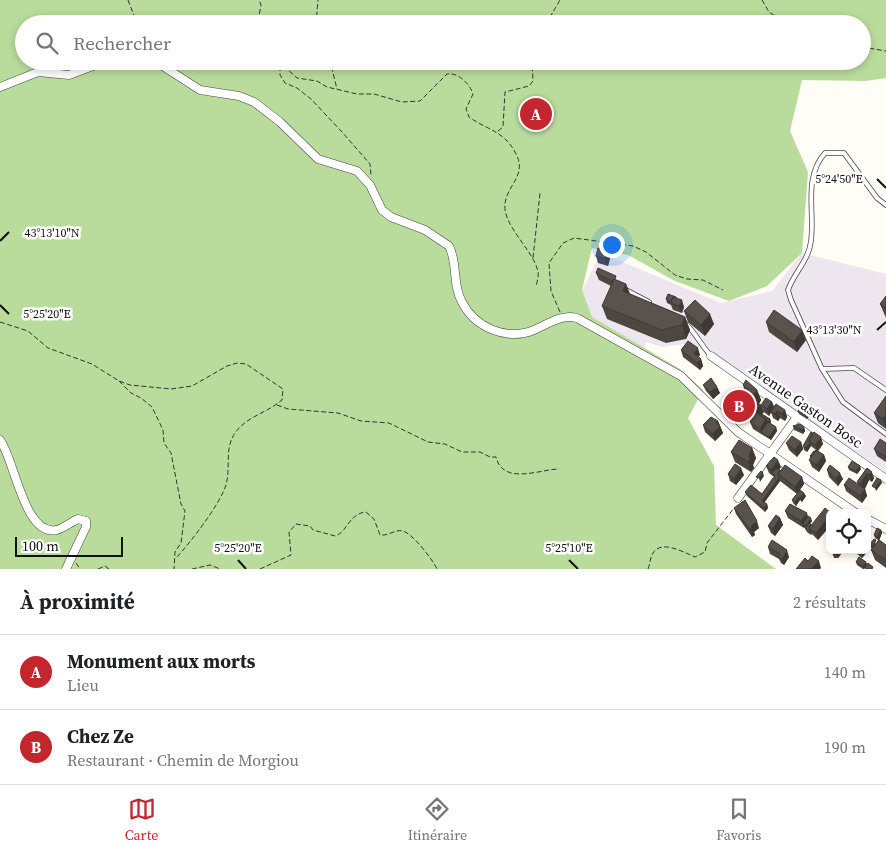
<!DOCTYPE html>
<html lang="fr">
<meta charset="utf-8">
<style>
:root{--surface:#fff;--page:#f2f2f2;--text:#202124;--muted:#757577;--line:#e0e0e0;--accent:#c4262e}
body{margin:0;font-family:"Source Serif 4",serif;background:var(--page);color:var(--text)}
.controls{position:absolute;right:15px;bottom:15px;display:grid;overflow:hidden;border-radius:8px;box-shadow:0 2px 8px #0003}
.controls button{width:45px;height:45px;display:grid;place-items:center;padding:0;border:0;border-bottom:1px solid var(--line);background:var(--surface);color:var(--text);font:25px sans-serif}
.scale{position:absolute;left:15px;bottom:12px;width:108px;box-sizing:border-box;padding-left:5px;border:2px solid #111;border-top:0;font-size:14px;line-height:18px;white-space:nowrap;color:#111;-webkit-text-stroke:4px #fff;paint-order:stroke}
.you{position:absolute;left:611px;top:244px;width:18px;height:18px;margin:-12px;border:4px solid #fff;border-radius:50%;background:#1a73e8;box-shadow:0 0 0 8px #1a73e833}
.badge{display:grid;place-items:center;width:32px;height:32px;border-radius:50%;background:var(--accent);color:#fff;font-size:16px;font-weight:700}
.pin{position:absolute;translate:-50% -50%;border:2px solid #fff;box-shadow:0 1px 5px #0006}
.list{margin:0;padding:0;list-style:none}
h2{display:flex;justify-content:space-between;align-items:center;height:65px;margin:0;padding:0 20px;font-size:21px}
h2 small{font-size:16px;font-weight:400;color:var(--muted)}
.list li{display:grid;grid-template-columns:32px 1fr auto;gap:15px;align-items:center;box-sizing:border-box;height:75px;padding:0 20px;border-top:1px solid var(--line)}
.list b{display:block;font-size:19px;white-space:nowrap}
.list p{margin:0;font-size:16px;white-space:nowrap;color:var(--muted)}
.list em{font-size:16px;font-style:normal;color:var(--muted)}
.icon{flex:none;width:28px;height:28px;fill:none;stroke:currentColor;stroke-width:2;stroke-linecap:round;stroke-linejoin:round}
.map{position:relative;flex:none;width:886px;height:569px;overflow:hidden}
.search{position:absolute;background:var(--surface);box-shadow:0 2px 8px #0003;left:15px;right:15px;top:15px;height:55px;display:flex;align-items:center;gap:12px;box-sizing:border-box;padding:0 18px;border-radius:28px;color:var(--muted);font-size:19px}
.sheet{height:215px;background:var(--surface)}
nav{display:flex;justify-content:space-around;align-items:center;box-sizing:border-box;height:70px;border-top:1px solid var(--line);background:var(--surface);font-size:14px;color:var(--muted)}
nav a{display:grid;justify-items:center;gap:2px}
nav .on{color:var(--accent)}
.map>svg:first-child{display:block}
</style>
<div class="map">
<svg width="886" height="569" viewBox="0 0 886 569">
<rect width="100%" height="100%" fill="#fffdf5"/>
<path fill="#eee6ef" d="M 601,253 L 721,303 L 772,291 L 802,253 L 886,274 L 886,472 L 692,343 L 663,347 L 646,342 L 643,350 L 572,310 Z"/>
<path fill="#b9dc9c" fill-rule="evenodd" d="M 0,0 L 886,0 L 886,78 L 865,81 L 802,80 L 790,131 L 808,172 L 802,253 L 767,286 L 729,301 L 675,281 L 628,255 L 592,248 L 582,290 L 592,317 L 680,369 L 703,390 L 688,418 L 714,466 L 716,525 L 776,569 L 0,569 ZM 24,24 L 862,24 L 862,61 L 24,61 Z"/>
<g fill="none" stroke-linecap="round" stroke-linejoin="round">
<defs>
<path id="lane" d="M 886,205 L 877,198 L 844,153 L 825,153 C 803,178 815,210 811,241 C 809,260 794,273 788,290 L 791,300 L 822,369 L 843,402 L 886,434
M 626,290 L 649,302
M 685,323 C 695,332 701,345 711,356
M 822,369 L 854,368 L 886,390"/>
<path id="street" d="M 155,61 L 200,90 L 239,96 L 254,102 L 280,122 L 318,159 L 357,171 L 370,185 L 382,210 L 391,217 L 425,230 L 449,246 C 458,263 452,285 462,302 C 475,328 507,341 534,330 C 548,324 561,314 577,318 L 681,376 L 738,432 L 856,513
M 0,87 L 38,72 L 69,75 L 106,61
M 711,356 L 886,479
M 0,440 C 15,460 24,537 57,530 C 64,528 71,522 78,519 L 86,521 L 86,527 L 66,569
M 738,498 L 797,417
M 867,519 L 886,529"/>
</defs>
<use href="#lane" stroke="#444" stroke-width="5.5"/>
<use href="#street" stroke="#444" stroke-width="9"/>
<path stroke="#333" stroke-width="1" stroke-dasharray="5 2.5" stroke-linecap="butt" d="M 128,0 L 135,18 L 140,24
M 762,0 L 769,12 L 787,24
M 259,17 L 262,24
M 249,24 L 259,16 L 261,5 L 259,0
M 316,24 L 318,0
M 546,24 L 560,0
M 862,47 L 886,51
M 278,61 L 297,78 L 317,81 L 327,87 L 357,94 L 374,94 L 402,102 L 420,101 L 447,74 C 458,72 470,84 473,94 L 466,109 L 469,117 C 487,130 505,131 516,154 C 527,175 508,184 505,203 C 502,226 534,250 538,272 C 539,276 537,282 536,286
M 327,61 L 331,65 L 337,89
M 280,66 L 280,75 L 285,83 L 297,88 L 311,99 L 342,132 L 370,164 L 371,175
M 498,131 L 503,127 L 505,92 L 529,86 L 533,81 L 532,61
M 533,258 L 540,193
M 560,312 L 551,291 L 549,263 L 563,243 L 574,238 L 633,246 L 646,252 L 675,275 L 687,279 L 703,280 L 723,290
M 0,322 L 28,331 L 48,348 L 92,364 L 119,381 L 130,385 L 171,389 L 192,386 L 227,366 L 237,363 L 246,364 L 283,389 L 282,400 C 267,413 247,416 235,433 C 224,449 231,467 226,485 C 220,504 191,542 176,558
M 119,381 L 131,393 L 141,398 L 152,407 L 163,430 L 164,443 L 171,453 L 181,504 L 185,511 L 181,543 L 175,552 L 174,569
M 277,405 L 288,409 L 338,413 L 361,421 L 389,423 L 428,442 L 445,444 L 462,452 L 480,452 L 490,457 L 496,457 C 503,486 541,469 559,469
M 76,563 L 80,569
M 98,569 L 105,566 L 109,569
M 192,569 L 210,565 L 220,569
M 260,569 L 291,555 L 289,532 L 296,524 L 310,526 L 313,530 L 335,536 C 348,532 348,514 366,512 L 374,519 L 380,535 C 389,536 395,529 403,531 C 413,534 433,560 437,569
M 648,569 C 650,564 650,558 653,553 C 662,539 685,553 695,557 L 705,552 L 707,543 L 734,508"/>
<use href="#lane" stroke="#fff" stroke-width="4"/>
<use href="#street" stroke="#fff" stroke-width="8"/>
</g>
<path fill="#4d4742" d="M 607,251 L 610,258 L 608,266 L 598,263 L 596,256 Z
M 596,273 L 626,284 L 630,294 L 685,317 L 690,330 L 686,339 L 666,343 L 607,319 L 602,306 L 611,286 L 599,280 Z
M 886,296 L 886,318 L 880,304 Z
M 676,297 L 684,307 L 682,313 L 673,310 L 671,305 L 667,303 L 666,299 Z
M 684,311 L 714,324 L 705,336 L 688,322 Z
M 766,322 L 806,340 L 797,352 L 769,332 Z
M 681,350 L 700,355 L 698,357 L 701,359 L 703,366 L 700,370 L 683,357 Z
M 703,385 L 717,387 L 720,393 L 713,399 L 706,391 Z
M 743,385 L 757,390 L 761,400 L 759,404 L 764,412 L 762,414 L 770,419 L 771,422 L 770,423 L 776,427 L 777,431 L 771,440 L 753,429 L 750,422 L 752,419 L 750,417 L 748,411 L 744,416 L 736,410 L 732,400 L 745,392 Z
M 886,396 L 886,429 L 878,423 L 874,413 Z
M 772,402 L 774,407 L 785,410 L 787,417 L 785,421 L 780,418 L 778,421 L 773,418 L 771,412 L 769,416 L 764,412 L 761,405 Z
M 798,411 L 810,415 L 807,419 L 799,414 Z
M 718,421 L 723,433 L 715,441 L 705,432 L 703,425 Z
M 793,426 L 804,427 L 805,431 L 803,434 L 794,430 Z
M 811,432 L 823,444 L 818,451 L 824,455 L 826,461 L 819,472 L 812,467 L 809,460 L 811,458 L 810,456 L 816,450 L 811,446 L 807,452 L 804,450 L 803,446 Z
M 801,442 L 803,449 L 797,457 L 789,450 L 786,443 Z
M 886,443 L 886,462 L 877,456 L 874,449 Z
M 752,448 L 756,458 L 753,465 L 754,468 L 751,472 L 735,462 L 731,452 Z
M 766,466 L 781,467 L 779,469 L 780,470 L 802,477 L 804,484 L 797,494 L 780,481 L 764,503 L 767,504 L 768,508 L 765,512 L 747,496 L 745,492 L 762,494 L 775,478 L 769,473 Z
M 848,467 L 861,469 L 857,474 L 849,470 Z
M 867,468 L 874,478 L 872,482 L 869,480 L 865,489 L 867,496 L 862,503 L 846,491 L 844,485 L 858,484 L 857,482 Z
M 827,470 L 843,479 L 838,486 L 829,477 Z
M 728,474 L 744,475 L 736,485 L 730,481 Z
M 800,490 L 806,496 L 802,502 L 800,500 L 796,506 L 793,503 L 792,500 Z
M 734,508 L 759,528 L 754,532 L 755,535 L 752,537 L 736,514 Z
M 785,511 L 808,516 L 812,521 L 810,524 L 811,525 L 830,513 L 830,526 L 818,540 L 812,534 L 811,535 L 807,532 L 804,527 L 804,528 L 788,518 Z
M 780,518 L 783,525 L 775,536 L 771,533 L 768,526 Z
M 881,530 L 882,533 L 879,540 L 886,545 L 886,568 L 875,560 L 871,550 L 872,549 L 871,548 L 870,544 L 877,543 L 878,540 L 875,538 L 874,535 Z
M 768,547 L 789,557 L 784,565 L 781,563 L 779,559 L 770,554 Z
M 836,550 L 841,550 L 842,553 L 838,558 L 834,558 L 833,555 Z
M 852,550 L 869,550 L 862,558 Z
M 856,562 L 866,562 L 867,565 L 864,569 L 863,569 L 857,565 Z"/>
<path fill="#3f3936" d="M 607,251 L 610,258 L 608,266 L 605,259 Z
M 626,284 L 631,297 L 623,291 Z
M 682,300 L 684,307 L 682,313 L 679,306 Z
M 710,314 L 714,324 L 705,336 L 701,325 Z
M 685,317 L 690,330 L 686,339 L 682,325 Z
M 802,330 L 806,340 L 797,352 L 794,342 Z
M 698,348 L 700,355 L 696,360 L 694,353 Z
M 701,359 L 703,366 L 700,370 L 697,363 Z
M 717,387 L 720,393 L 713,399 L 710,392 Z
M 757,390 L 761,400 L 753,413 L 749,403 Z
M 745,401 L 748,411 L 744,416 L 740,406 Z
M 772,402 L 774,408 L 769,416 L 767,409 Z
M 761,405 L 764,412 L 756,421 L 753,414 Z
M 785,410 L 787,417 L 785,421 L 782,414 Z
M 777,411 L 780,418 L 778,421 L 775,414 Z
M 808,411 L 810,415 L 807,419 L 806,416 Z
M 886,415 L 886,427 L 883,419 Z
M 766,419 L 770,419 L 771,422 L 764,434 L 762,432 L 760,429 Z
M 718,421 L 723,433 L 715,441 L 713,434 L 716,423 Z
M 776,427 L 777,431 L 771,440 L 769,437 Z
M 804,427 L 805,431 L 803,434 L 802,430 Z
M 821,437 L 823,444 L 818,451 L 815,445 Z
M 801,442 L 803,449 L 797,457 L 795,450 Z
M 810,443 L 811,446 L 807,452 L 806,448 Z
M 752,448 L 756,458 L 753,465 L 754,468 L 751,472 L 748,462 L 749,457 Z
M 824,455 L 826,461 L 819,472 L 816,465 Z
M 778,460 L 781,467 L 774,476 L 771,470 Z
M 860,466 L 861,469 L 857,474 L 856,471 Z
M 741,468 L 744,475 L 736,485 L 734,479 Z
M 872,472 L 874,478 L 872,482 L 869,475 Z
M 763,473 L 764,476 L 760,482 L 759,478 Z
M 840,473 L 843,479 L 838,486 L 836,479 Z
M 867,473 L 869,480 L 864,490 L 865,489 L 867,496 L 862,503 L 860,496 L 864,491 L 861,484 Z
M 802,477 L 804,484 L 797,494 L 795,487 Z
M 779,478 L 780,481 L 763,504 L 762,501 Z
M 881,480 L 882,483 L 876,491 L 875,488 Z
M 804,493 L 806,496 L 802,502 L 800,498 Z
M 799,497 L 800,500 L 796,506 L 795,502 Z
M 767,504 L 768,508 L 765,512 L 764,508 Z
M 807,513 L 809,520 L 803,524 L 804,527 L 804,528 L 801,521 Z
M 830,516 L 830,522 L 829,522 L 830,526 L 818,540 L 816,533 Z
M 780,518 L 783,525 L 775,536 L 773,529 Z
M 811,518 L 812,521 L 807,529 L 806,526 Z
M 757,521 L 759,528 L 754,532 L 755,535 L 752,537 L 750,530 L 751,526 Z
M 881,530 L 882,533 L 879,541 L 877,537 Z
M 867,544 L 869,550 L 862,558 L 859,552 L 861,550 L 867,550 Z
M 787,550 L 789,557 L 784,565 L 782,559 Z
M 840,550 L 842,553 L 838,558 L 837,554 Z
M 819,561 L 821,568 L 820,569 L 811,569 Z
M 866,562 L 867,565 L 864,569 L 863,566 Z"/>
<path fill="#5a524d" stroke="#3f3936" d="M 598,248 L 607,251 L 605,259 L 596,256 Z
M 598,268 L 616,276 L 615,279 L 614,279 L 612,281 L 596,273 Z
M 614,279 L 626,284 L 623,291 L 685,317 L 682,325 L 662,330 L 602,306 Z
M 668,294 L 676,297 L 676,298 L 673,297 L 671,302 L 666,299 Z
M 886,296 L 886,308 L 880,304 Z
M 673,297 L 682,300 L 679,306 L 671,303 Z
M 695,300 L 710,314 L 701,325 L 684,311 Z
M 774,310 L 802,330 L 794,342 L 766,322 Z
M 688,341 L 698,348 L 694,353 L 701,359 L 697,363 L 681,350 Z
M 711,378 L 717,387 L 710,392 L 703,385 Z
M 746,380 L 757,390 L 749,403 L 745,401 L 740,406 L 732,400 L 740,389 L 747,393 L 749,390 L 743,385 Z
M 886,396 L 886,415 L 883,419 L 874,413 Z
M 766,398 L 772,402 L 767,409 L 761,405 Z
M 754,402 L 761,405 L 753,414 L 748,411 Z
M 776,404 L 785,410 L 782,414 L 777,411 L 775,414 L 771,412 Z
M 801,407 L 808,411 L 806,416 L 798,411 Z
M 756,413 L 766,419 L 760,429 L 750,422 Z
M 760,413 L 770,419 L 768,422 L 766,419 L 759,414 Z
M 711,417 L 718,421 L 716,423 L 720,426 L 713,434 L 703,425 Z
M 768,422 L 776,427 L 769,437 L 761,432 Z
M 800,424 L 804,427 L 802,430 L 793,426 Z
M 811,432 L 813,434 L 809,440 L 810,443 L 806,448 L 803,446 Z
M 814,432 L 821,437 L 815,445 L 809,440 Z
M 792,436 L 801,442 L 795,450 L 786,443 Z
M 880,439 L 886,443 L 886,457 L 874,449 Z
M 739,440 L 752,448 L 749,457 L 751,458 L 748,462 L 731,452 Z
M 816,450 L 824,455 L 816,465 L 809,460 Z
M 814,451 L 815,451 L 811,457 L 810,456 Z
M 774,457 L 778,460 L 771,470 L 766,466 Z
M 852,461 L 860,466 L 856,471 L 848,467 Z
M 735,464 L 741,468 L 734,479 L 728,474 Z
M 785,465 L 802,477 L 795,487 L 778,474 Z
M 830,465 L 840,473 L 836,479 L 827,470 Z
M 776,468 L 780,470 L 778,474 L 779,478 L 762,501 L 767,504 L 764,508 L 745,492 L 751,485 L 762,494 L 773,478 L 776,478 L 772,473 Z
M 867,468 L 872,472 L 869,475 L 867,473 L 861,484 L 857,482 Z
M 761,471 L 763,473 L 759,478 L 756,477 Z
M 849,478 L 865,489 L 860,496 L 844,485 Z
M 877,478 L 881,480 L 875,488 L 872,486 Z
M 800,490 L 804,493 L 800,498 L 799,497 L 795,502 L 792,500 Z
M 745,500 L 757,521 L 751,526 L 752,528 L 750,530 L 734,508 Z
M 790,504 L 807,513 L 801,521 L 785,511 Z
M 825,508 L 831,513 L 830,513 L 830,516 L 816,533 L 809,528 Z
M 776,515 L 780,518 L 773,529 L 768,526 Z
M 808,516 L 811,518 L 806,526 L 803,524 Z
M 809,523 L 811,525 L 809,528 L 810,531 L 810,532 L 805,528 Z
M 877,528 L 881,530 L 877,537 L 874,535 Z
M 874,539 L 876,540 L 873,546 L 870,544 Z
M 772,540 L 787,550 L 782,559 L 778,557 L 780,554 L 768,547 Z
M 879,540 L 886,545 L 886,560 L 871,550 Z
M 836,550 L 840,550 L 837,554 L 833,555 Z
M 812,556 L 819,561 L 811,569 L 796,569 L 805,558 L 808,561 Z
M 859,557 L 866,562 L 863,566 L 856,562 Z
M 868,563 L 873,567 L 872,569 L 867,569 L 865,568 Z"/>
<path fill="none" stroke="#111" stroke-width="2" d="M 877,179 L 886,188M 0,241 L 9,232M 0,305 L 9,314M 877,330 L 886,322M 238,560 L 246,569M 569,560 L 578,569"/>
<g text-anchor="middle" stroke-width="5" stroke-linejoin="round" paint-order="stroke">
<g font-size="15" fill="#111" stroke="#fff">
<text transform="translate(806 406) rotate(35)" y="5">Avenue Gaston Bosc</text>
</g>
</g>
<g font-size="12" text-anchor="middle" fill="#111" stroke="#fff" stroke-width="5" stroke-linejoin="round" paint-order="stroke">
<text x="839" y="183">5°24'50"E</text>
<text x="52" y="237">43°13'10"N</text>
<text x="47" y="318">5°25'20"E</text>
<text x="834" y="334">43°13'30"N</text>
<text x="238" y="552">5°25'20"E</text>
<text x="569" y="552">5°25'10"E</text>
</g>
</svg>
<div class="controls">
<button><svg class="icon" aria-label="locate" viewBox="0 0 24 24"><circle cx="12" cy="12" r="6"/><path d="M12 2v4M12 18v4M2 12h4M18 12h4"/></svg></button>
</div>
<div class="scale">100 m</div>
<div class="you"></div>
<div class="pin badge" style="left:536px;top:114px">A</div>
<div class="pin badge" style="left:739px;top:406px">B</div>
<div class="search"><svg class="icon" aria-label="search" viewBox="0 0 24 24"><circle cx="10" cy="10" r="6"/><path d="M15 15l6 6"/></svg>Rechercher</div>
</div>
<section class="sheet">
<h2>À proximité<small>2 résultats</small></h2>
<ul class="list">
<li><span class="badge">A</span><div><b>Monument aux morts</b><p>Lieu</p></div><em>140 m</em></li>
<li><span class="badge">B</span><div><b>Chez Ze</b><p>Restaurant · Chemin de Morgiou</p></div><em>190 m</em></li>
</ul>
</section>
<nav>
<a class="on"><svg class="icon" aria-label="map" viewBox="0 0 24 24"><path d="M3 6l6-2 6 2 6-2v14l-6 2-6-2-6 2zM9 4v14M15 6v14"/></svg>Carte</a>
<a><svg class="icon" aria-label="directions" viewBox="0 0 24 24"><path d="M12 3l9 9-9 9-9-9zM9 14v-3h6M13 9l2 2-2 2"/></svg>Itinéraire</a>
<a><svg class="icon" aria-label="saved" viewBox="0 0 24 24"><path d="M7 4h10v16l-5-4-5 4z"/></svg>Favoris</a>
</nav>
